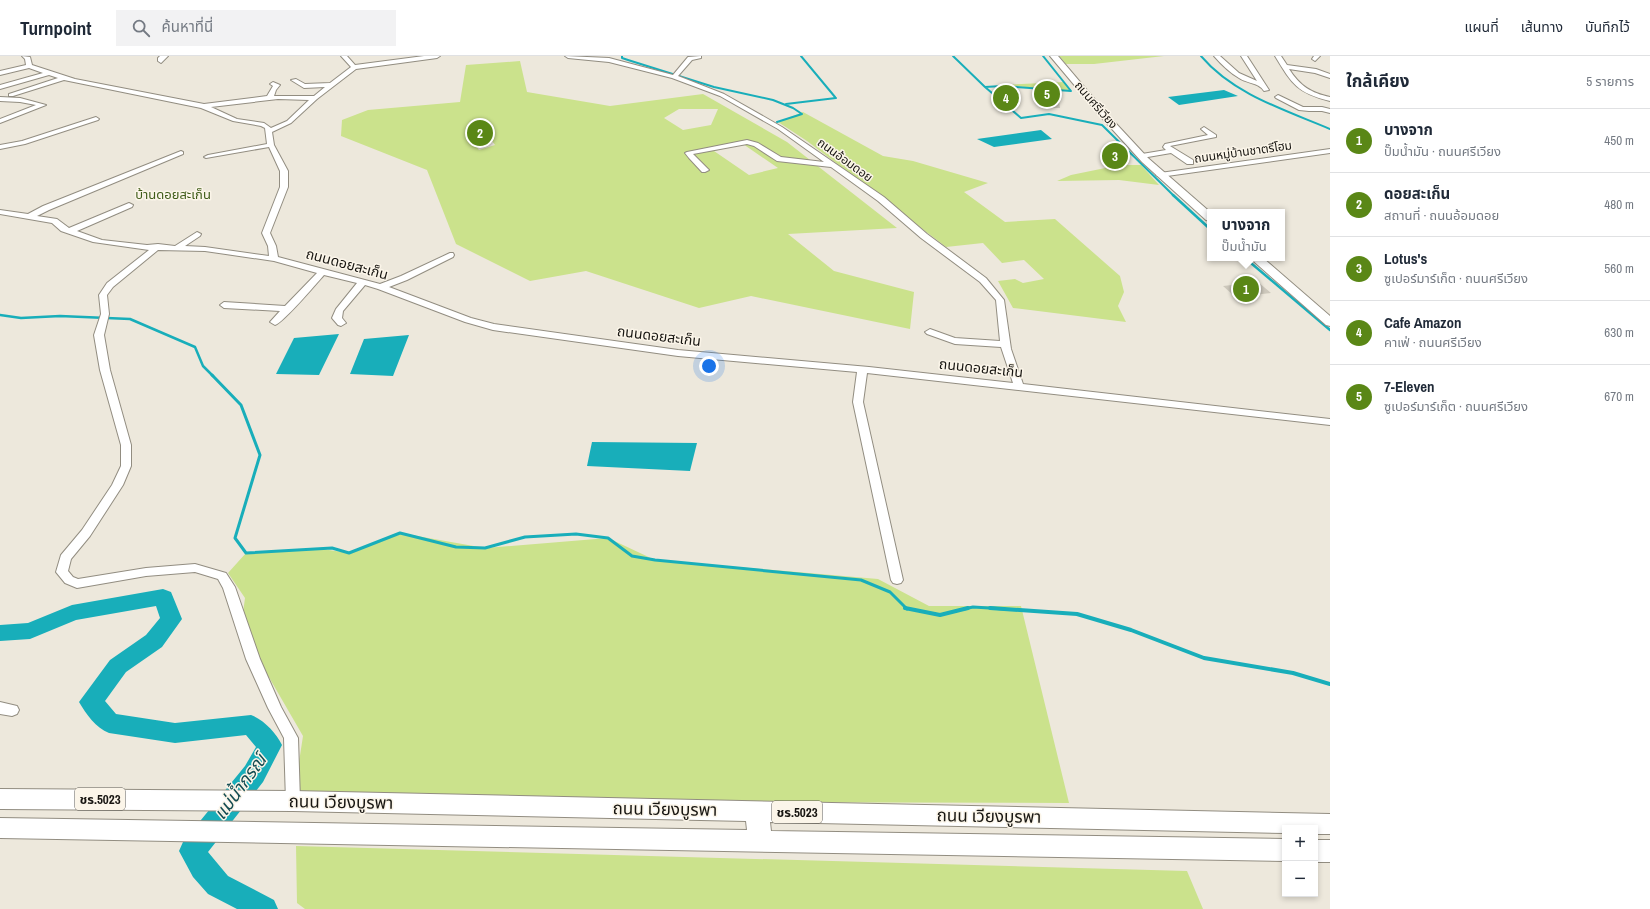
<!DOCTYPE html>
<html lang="th">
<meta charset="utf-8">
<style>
:root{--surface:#fff;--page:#f2f2f3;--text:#1f2937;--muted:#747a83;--line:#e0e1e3;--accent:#5a8716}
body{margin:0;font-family:"Archivo Narrow","Noto Sans Thai",sans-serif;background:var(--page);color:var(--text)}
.controls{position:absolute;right:12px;bottom:12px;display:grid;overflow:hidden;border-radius:0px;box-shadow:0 2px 6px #0003}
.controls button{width:36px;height:36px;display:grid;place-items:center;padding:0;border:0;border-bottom:1px solid var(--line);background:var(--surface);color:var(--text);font:20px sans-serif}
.you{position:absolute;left:709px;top:310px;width:14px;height:14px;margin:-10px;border:3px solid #fff;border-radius:50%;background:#1a73e8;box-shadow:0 0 0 6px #1a73e833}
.badge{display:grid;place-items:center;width:26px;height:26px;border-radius:50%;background:var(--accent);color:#fff;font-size:13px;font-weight:700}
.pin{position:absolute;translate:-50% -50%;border:2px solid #fff;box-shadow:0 1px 4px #0006}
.popup{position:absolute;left:1207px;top:153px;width:78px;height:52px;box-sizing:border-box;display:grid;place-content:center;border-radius:0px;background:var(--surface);filter:drop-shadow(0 1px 3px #0005);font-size:13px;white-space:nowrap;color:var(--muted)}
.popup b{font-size:15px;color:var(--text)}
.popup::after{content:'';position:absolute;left:50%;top:100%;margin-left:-8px;border:8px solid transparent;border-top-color:var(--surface)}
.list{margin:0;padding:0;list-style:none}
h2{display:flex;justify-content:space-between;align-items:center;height:52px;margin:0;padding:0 16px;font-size:17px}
h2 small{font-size:13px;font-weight:400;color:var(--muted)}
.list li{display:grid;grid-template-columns:26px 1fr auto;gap:12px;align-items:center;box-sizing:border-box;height:64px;padding:0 16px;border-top:1px solid var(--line)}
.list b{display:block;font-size:15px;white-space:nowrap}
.list p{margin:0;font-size:13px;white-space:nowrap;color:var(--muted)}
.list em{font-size:13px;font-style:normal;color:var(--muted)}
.icon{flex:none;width:22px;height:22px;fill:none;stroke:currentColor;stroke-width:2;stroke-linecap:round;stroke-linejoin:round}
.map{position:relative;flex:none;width:1330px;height:853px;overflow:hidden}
header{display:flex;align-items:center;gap:24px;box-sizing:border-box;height:56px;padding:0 20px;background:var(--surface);border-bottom:1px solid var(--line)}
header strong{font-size:19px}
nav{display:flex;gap:22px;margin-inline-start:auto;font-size:14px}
.search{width:280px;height:36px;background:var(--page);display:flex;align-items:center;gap:10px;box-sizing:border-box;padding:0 14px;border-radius:0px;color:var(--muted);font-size:15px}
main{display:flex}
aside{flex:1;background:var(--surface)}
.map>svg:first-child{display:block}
</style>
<header>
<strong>Turnpoint</strong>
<div class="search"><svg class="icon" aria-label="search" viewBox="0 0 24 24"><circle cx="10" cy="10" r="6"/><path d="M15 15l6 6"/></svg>ค้นหาที่นี่</div>
<nav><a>แผนที่</a><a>เส้นทาง</a><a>บันทึกไว้</a></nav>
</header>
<main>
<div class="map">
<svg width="1330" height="853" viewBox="0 0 1330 853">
<rect width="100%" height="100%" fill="#ede8dc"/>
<path fill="#cbe28c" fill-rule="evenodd" d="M 1059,0 L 1164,0 L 1094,8 L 1066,8 Z
M 520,5 L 527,36 L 610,50 L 703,38 L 787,86 L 897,172 L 788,178 L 834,215 L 914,236 L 910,273 L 751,240 L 699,252 L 586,215 L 530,225 L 456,188 L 427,114 L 341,80 L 342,64 L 368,54 L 460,46 L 466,9 ZM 679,53 L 718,53 L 711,69 L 683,74 L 664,62 ZM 484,74 L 495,89 L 479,94 L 474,87 ZM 743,88 L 778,112 L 749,119 L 714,95 Z
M 1064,26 L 1071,35 L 1002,29 Z
M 803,56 L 883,100 L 913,105 L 988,127 L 964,136 L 1005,166 L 1055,163 L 1120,220 L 1124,236 L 1118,250 L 1126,266 L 1013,252 L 998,225 L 1015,223 L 1023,227 L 1044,223 L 1024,204 L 1002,207 L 983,187 L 946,191 L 807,85 L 778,66 Z
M 1120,109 L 1141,109 L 1159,129 L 1119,124 L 1057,125 L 1071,119 Z
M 400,477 L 485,492 L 608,482 L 655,504 L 878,523 L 929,550 L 1021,550 L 1069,747 L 293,745 L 303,680 L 259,604 L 243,557 L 245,542 L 228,517 L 246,497 L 322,493 L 349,497 Z
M 296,790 L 1187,815 L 1203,853 L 305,853 L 297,847 Z"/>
<path fill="#18aeba" d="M 1224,34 L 1238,40 L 1179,49 L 1168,41 Z
M 1041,74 L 1052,83 L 994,91 L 977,83 Z
M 339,278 L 319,319 L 276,318 L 294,282 Z
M 409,279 L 393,320 L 350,318 L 364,283 Z
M 592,386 L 697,387 L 690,415 L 587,410 Z"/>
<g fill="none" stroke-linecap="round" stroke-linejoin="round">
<path stroke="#18aeba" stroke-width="2" d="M 622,0 L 622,2 L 628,4 L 714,31 L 773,44 L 793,52 L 802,58 L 777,66
M 801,0 L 835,41
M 953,0 L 985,31 L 1002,30 L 1071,35 L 1043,0
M 1201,0 C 1233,38 1285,54 1330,73
M 985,31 L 1021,62 L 1049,58 L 1102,69 L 1174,140
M 786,48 L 836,42"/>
<path stroke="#18aeba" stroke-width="2.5" d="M 1173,139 L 1210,173
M 1245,202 L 1330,274
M 0,259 L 21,262 L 60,260 L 130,263 L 195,291 L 203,310 L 213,320"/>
<path stroke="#18aeba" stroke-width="3" d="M 212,319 L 241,349 L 260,399 L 235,482 L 246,497 L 332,492 L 349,497 L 400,477 L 456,491 L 485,492 L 525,481 L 576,478 L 608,482 L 632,500 L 655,504 L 861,524 L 890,536 L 907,553
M 964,553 L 973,551 L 1005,553"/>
<path stroke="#18aeba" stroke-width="4" d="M 905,552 L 940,559 L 968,552
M 990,552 L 1077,558 L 1131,574 L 1204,602 L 1293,617 L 1330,628"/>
<path fill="#18aeba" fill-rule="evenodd" d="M 163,533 L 171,536 L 182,563 L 162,591 L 126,616 L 105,645 L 116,658 L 175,667 L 251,659 C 264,664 276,677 282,689 L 263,726 L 208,796 L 228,820 L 274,844 L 278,853 L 237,853 L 208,838 L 193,821 L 179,795 L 183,786 L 245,710 L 256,691 L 246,679 L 175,687 L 109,677 C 96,672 86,658 79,646 L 110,604 L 146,579 L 160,562 L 156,550 L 76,564 L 30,583 L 0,585 L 0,569 L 28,567 L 72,549 Z"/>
</g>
<path fill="#cdc8bc" d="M 1037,35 L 1058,37 L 1060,52 L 1051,52 Z
M 1258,226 L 1271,237 L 1244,240 L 1240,237 L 1232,238 L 1223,230 Z"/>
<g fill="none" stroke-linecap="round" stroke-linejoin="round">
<defs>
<path id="street" d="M 22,0 L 30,1 L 32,9 L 75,23 L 204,48 L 267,40 L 273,30 L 270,28 L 273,26 L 280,29 L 276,34 L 274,40 L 314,40 L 325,31 L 304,32 L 291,24 L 296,23 L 305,28 L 330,27 L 351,11 L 341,0 L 347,0 L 355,9 L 424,0 L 440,0 L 437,2 L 356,13 L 317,43 L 291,67 L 272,76 L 274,89 L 288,115 L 288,131 L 270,177 L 276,190 L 278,201 L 380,228 L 401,220 L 450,197 L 453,197 L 454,199 L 453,201 L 407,224 L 389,231 L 471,262 L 494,268 L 678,294 L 869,311 L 1013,327 L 1001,291 L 955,288 L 927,278 L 925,276 L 930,273 L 955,282 L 1000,285 L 996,244 L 980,226 L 921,182 L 878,145 L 831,111 L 777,105 L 754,90 L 747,88 L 693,98 L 709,114 L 705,116 L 702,116 L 689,102 L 685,97 L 687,96 L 747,84 L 758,87 L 781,101 L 824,106 L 778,73 L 720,40 L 672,22 L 609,6 L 568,2 L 565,0 L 609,2 L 673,19 L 688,1 L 701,0 L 701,2 L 692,4 L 678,20 L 724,38 L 782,71 L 884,141 L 927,178 L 986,222 L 1004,244 L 1011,293 L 1023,328 L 1330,363 L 1330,369 L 867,317 L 863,346 L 903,524 L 901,527 L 897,528 L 893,527 L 891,524 L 853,346 L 857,316 L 678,300 L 493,274 L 465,266 L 378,233 L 365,229 L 343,255 L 342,262 L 346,267 L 341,270 L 338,269 L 332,262 L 336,253 L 357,227 L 324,219 C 316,228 283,267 275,269 L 270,266 L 280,255 L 224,252 L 220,249 L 224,246 L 285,250 L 317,217 L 274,205 L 205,195 L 158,194 L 113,231 L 107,239 L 109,258 L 104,279 L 110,314 L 131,389 L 131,410 L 123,429 L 90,480 L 71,503 L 68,515 L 73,521 L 78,523 L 146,512 L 195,508 L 226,517 L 235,531 L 260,603 L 281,651 L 298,682 L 300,745 L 298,750 L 293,751 L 288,750 L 286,745 L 284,682 L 268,652 L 246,603 L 223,532 L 218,523 L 195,516 L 146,520 L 77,532 L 65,527 L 56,516 L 61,499 L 82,474 L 112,429 L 121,410 L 121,389 L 100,314 L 94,279 L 101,258 L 99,239 L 107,227 L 149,194 L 93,186 L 61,175 L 52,167 L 0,158 L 0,154 L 28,158 L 43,150 L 181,95 L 183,96 L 183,98 L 49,154 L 37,160 L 57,163 L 69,172 L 129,147 L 133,149 L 132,151 L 77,175 L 102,184 L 147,189 L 158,188 L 175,190 L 197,176 L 201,178 L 200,180 L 185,190 L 205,191 L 269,200 L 268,190 L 262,177 L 280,131 L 280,115 L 269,91 L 206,102 L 204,101 L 208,99 L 267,88 L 265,72 L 261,70 L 233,65 L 201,52 L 64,24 L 13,40 L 9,40 L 9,38 L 58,22 L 49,19 L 0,33 L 0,29 L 43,17 L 29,12 L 0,19 L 0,15 L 26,9 L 25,3 ZM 278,43 L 309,44 L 287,65 L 271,72 L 264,67 L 237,63 L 211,51 Z
M 160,0 L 168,0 L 161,7 L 158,5 L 158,2 Z
M 1214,0 L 1220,0 L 1239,17 L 1257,25 L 1241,0 L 1247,0 L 1269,34 L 1264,35 C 1258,26 1248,28 1239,22 C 1229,16 1221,8 1214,0 Z
M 1275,0 L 1281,0 L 1287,9 L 1316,13 L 1330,18 L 1330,22 L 1315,17 L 1289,13 C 1300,30 1311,37 1330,41 L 1330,45 C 1297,37 1292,28 1275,0 Z
M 1314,0 L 1320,0 L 1315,5 L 1312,3 Z
M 1278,39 L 1303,51 L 1322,51 L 1330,53 L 1330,57 L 1322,55 L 1309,55 L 1299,54 L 1276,42 L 1275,41 Z
M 0,41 L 20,42 L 46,49 L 0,67 L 0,63 L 36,49 L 20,46 L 0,45 Z
M 96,61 L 99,63 L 98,64 L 25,88 L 0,93 L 0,89 L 22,85 Z
M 1204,71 L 1216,79 L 1216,81 L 1170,90 L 1193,104 L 1193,108 L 1187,108 L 1171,97 L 1142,102 L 1138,100 L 1142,98 L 1166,94 L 1163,91 L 1165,88 L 1208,79 L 1201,73 Z
M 1330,93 L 1330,97 L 1160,121 L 1156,119 L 1160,117 Z
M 0,646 L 17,650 L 19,654 L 17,658 L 12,660 L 0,658 Z"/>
<path id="secondary" d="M 1050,0 L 1058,0 L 1108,59 L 1148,102 L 1210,156 L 1210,165 L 1206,164 L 1142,106 L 1102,62 Z
M 1250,202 L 1263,202 L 1330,260 L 1330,270 L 1326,269 Z"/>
<path id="primary" d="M 0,733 L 293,735 L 1330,758 L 1330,778 L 1315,778 L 1315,772 L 1285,772 L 1285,777 L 770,766 L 771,775 L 1285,783 L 1285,805 L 0,782 L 0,762 L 747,774 L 746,765 L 293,755 L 0,753 Z
M 1315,784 L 1330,784 L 1330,806 L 1315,806 Z"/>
</defs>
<use href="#street" stroke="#928d81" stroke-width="2"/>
<use href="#secondary" stroke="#928d81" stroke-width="2"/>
<use href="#primary" stroke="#928d81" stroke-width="2"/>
<use href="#street" fill="#fff" fill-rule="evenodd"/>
<use href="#secondary" fill="#fff" fill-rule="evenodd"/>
<use href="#primary" fill="#fff" fill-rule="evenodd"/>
</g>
<g text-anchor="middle" stroke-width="3" stroke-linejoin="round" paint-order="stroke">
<g font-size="12" fill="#171511" stroke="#fbf5e9">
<text transform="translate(1096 49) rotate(49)" y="4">ถนนศรีเวียง</text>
<text transform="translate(1243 96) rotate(-8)" y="4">ถนนหมู่บ้านชาตรีโฮม</text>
<text transform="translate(845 104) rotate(36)" y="4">ถนนอ้อมดอย</text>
</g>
<g font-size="13" fill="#3f5c19" stroke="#fbf5e9">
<text x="173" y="143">บ้านดอยสะเก็น</text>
</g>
<g fill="#fbf5e9" stroke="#5b5852" stroke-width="1">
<rect x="75" y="732" width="50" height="22" rx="3"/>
<rect x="772" y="745" width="50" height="22" rx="3"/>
</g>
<g font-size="13" font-weight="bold" fill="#171511">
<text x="100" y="748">ชร.5023</text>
<text x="797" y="761">ชร.5023</text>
</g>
<g font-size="14" fill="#171511" stroke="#fbf5e9">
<text transform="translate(347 208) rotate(15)" y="5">ถนนดอยสะเก็น</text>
<text transform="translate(659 280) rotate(7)" y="5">ถนนดอยสะเก็น</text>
<text transform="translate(981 312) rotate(6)" y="5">ถนนดอยสะเก็น</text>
</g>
<g font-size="17" fill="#171511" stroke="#fbf5e9">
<text transform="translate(341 746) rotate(1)" y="6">ถนน เวียงบูรพา</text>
<text transform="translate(665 753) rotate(1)" y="6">ถนน เวียงบูรพา</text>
<text transform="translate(989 760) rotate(1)" y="6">ถนน เวียงบูรพา</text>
</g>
<g font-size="18" font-style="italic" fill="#144c52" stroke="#fbf5e9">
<text transform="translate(240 731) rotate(-54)" y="6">แม่น้ำกรณ์</text>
</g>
</g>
</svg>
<div class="controls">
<button>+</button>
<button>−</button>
</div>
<div class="you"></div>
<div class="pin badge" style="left:1246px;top:233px">1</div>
<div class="popup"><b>บางจาก</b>ปั๊มน้ำมัน</div>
<div class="pin badge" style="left:480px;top:77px">2</div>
<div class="pin badge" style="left:1115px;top:100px">3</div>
<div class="pin badge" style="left:1006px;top:42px">4</div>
<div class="pin badge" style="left:1047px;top:38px">5</div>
</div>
<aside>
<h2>ใกล้เคียง<small>5 รายการ</small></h2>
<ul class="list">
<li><span class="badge">1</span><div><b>บางจาก</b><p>ปั๊มน้ำมัน · ถนนศรีเวียง</p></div><em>450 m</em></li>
<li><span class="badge">2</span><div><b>ดอยสะเก็น</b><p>สถานที่ · ถนนอ้อมดอย</p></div><em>480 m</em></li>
<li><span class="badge">3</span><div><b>Lotus's</b><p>ซูเปอร์มาร์เก็ต · ถนนศรีเวียง</p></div><em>560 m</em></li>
<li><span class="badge">4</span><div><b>Cafe Amazon</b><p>คาเฟ่ · ถนนศรีเวียง</p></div><em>630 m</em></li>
<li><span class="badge">5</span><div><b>7-Eleven</b><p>ซูเปอร์มาร์เก็ต · ถนนศรีเวียง</p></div><em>670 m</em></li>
</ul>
</aside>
</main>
